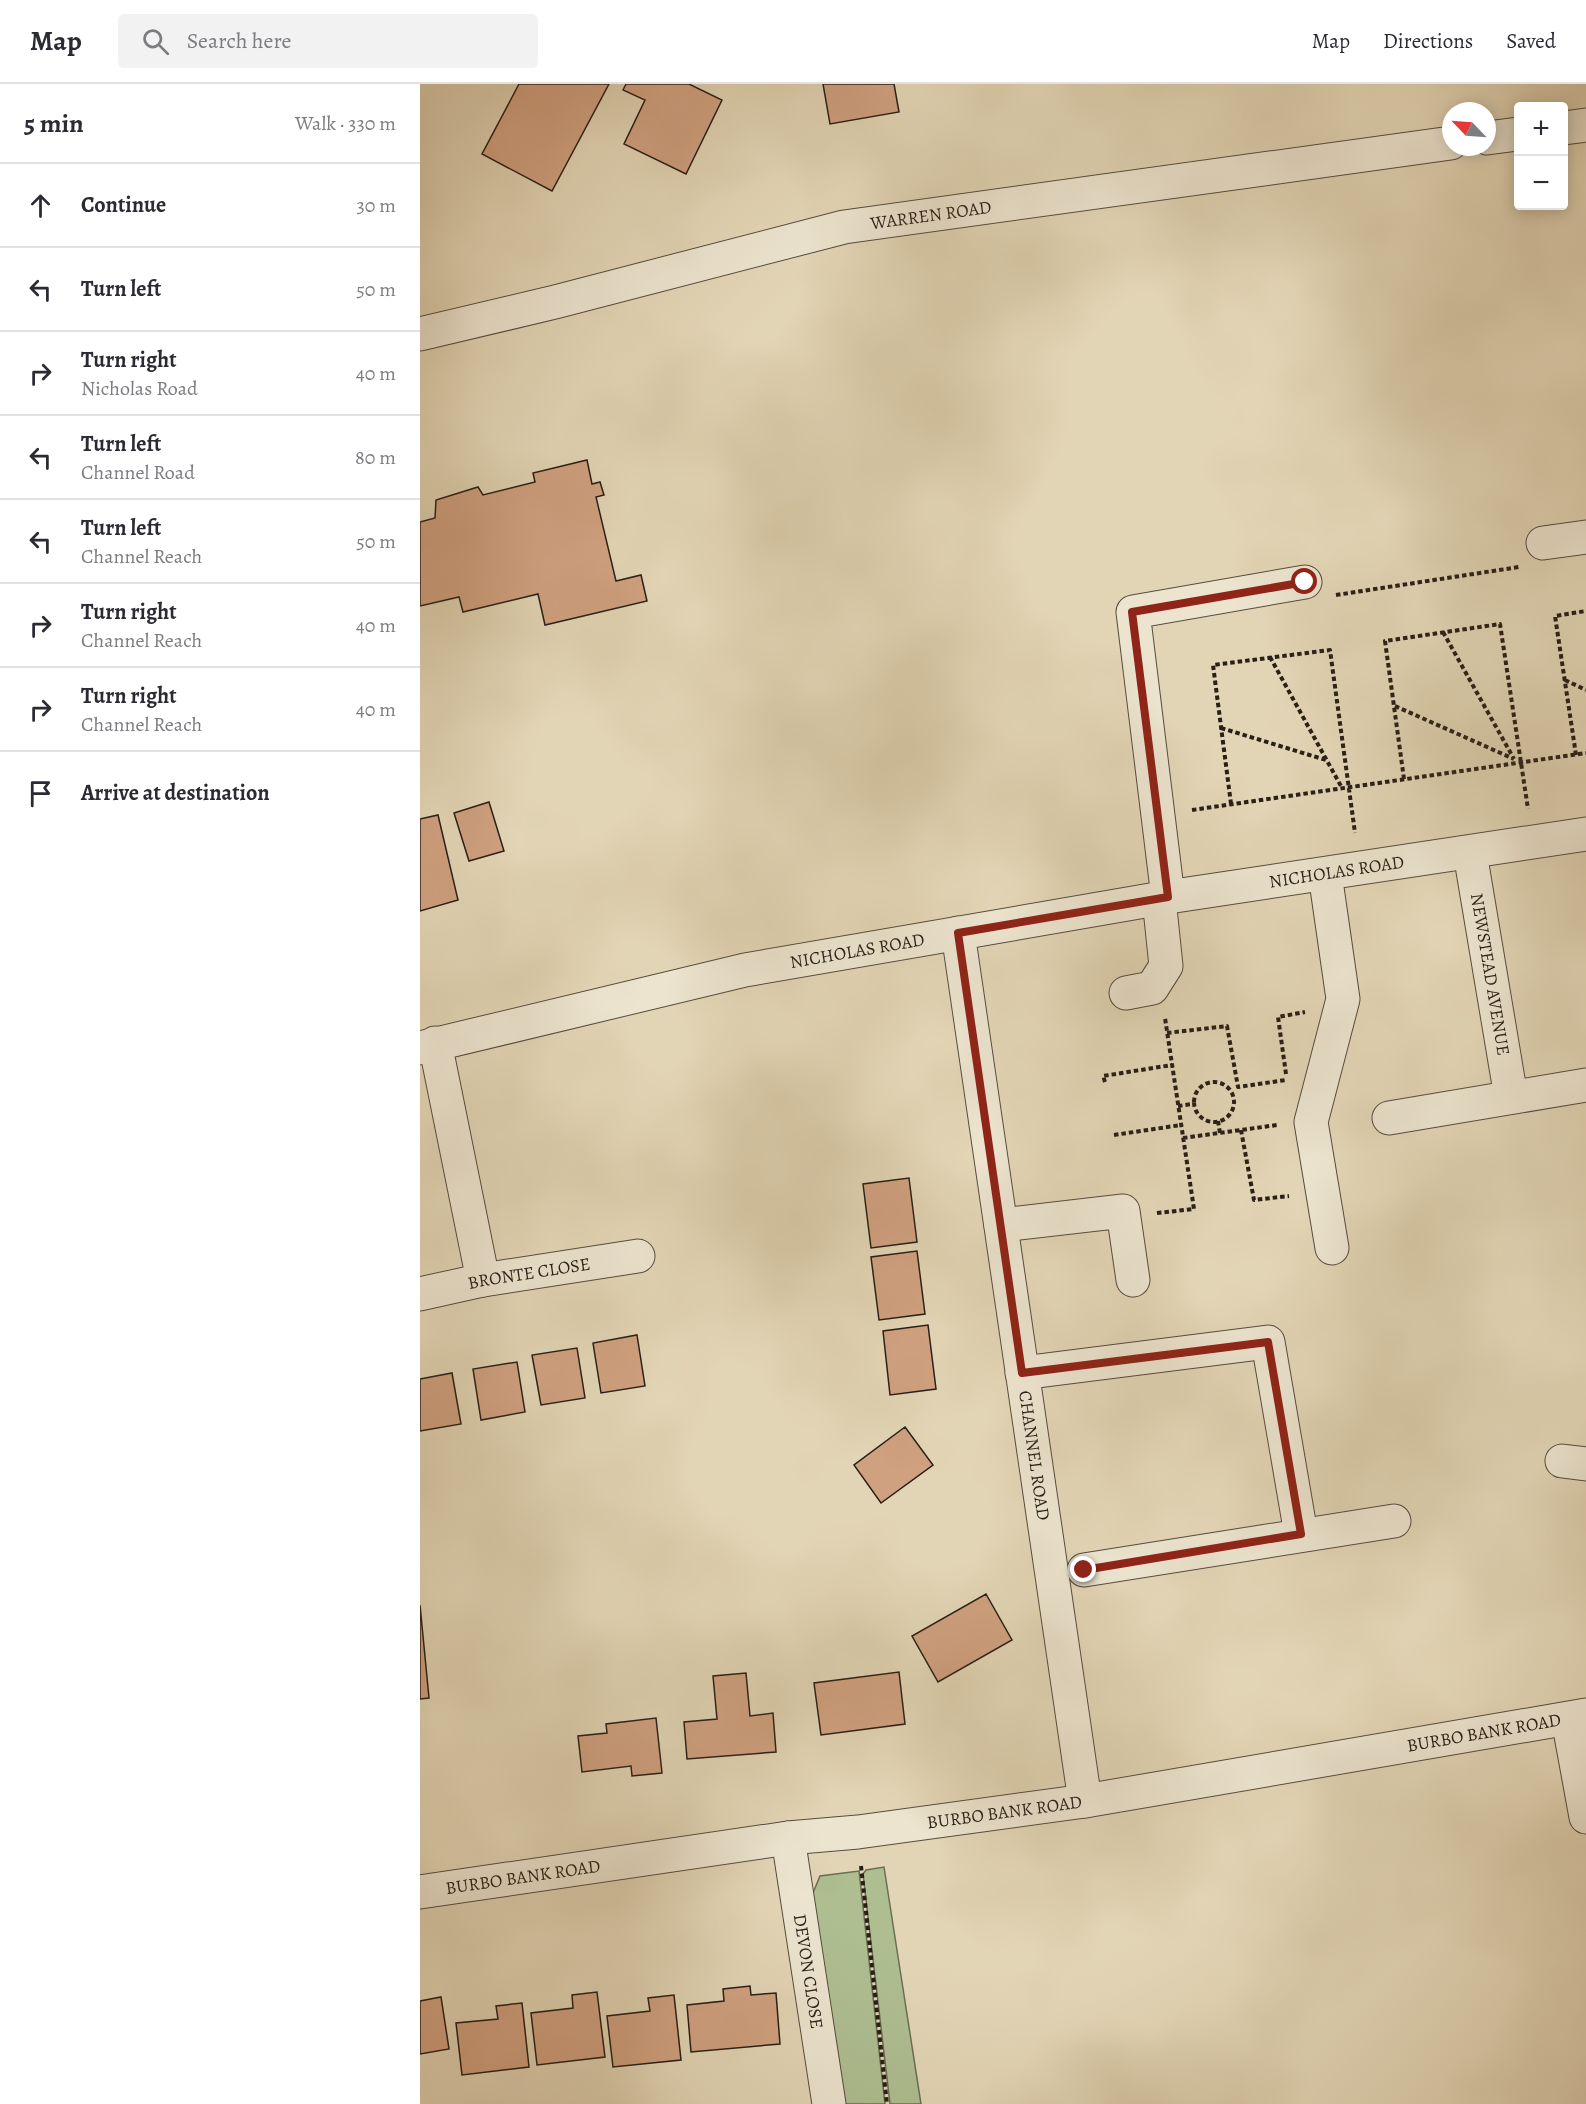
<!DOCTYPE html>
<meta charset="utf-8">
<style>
:root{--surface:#fff;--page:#f2f2f3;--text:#2b2b33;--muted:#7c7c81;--line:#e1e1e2}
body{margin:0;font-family:Alegreya,serif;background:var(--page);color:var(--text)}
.controls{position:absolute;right:18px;top:18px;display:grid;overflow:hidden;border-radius:6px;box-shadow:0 3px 15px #0003}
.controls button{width:54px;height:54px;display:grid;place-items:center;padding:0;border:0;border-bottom:2px solid var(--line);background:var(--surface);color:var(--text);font:30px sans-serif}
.compass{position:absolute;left:1022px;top:18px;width:54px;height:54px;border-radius:50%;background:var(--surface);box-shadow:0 3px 15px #0003;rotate:295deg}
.stop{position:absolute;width:18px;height:18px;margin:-14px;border:4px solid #8f2418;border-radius:50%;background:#fff}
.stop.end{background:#8f2418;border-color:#fff;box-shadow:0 2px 6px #0008}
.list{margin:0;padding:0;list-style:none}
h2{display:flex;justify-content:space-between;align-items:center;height:78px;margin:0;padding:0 24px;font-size:26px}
h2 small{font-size:20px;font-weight:400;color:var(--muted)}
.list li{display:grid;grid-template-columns:39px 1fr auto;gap:18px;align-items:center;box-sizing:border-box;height:84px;padding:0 24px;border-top:2px solid var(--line)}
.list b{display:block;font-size:22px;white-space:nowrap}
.list p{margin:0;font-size:20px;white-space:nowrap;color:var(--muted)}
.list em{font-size:20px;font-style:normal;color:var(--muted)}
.icon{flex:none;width:33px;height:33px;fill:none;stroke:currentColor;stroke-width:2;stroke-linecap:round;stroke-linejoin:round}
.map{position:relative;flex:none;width:1166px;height:2020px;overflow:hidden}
header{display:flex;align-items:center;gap:36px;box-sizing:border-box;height:84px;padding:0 30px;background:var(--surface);border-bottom:2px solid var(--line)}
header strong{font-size:28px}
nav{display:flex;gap:33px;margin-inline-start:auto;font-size:21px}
.search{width:420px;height:54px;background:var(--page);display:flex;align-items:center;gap:15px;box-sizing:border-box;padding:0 21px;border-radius:6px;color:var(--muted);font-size:22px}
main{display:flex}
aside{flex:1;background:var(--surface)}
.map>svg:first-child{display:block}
</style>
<header>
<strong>Map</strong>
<div class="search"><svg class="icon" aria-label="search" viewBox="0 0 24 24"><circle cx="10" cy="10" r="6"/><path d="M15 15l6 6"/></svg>Search here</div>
<nav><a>Map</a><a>Directions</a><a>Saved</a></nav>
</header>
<main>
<aside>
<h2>5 min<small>Walk · 330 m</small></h2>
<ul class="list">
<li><svg class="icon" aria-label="ahead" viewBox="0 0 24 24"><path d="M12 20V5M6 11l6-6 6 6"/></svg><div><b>Continue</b></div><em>30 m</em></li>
<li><svg class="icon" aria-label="left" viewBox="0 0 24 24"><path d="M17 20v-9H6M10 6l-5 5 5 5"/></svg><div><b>Turn left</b></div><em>50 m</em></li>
<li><svg class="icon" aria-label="right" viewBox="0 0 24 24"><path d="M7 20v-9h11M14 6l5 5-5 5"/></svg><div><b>Turn right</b><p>Nicholas Road</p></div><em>40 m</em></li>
<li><svg class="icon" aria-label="left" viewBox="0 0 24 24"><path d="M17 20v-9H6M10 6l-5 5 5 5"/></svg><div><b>Turn left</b><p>Channel Road</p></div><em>80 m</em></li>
<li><svg class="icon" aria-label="left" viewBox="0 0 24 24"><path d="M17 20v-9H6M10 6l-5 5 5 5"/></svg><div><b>Turn left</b><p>Channel Reach</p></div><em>50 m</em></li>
<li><svg class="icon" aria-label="right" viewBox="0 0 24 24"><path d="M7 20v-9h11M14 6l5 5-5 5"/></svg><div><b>Turn right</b><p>Channel Reach</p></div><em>40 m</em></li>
<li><svg class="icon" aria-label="right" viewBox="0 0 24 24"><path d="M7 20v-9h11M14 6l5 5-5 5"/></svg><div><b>Turn right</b><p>Channel Reach</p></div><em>40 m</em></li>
<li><svg class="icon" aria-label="arrive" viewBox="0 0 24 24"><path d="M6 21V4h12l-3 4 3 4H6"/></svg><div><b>Arrive at destination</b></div></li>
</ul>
</aside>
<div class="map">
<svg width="1166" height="2020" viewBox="0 0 1166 2020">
<rect width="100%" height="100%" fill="#e2d5b5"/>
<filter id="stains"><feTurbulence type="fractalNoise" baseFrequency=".00333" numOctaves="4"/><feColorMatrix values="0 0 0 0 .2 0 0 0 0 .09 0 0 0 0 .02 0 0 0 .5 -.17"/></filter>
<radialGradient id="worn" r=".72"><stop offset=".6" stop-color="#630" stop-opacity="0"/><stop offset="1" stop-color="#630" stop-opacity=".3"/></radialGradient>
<path fill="#aebe91" stroke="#6b6e54" stroke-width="1.5" d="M 464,1783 L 501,2020 L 470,2020 L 443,1790 L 446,1786 Z
M 439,1787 L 465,2020 L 422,2020 L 390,1816 L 400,1792 Z"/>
<path fill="#d0a180" stroke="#281f16" stroke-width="1.5" d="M 99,0 L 189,0 L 132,107 L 62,70 Z
M 206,0 L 269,0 L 302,16 L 266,90 L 204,60 L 225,16 L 203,6 Z
M 403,0 L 474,0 L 479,28 L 410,40 Z
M 167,376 L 172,400 L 180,398 L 184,411 L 176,413 L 196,497 L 221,491 L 227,517 L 125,541 L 118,510 L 43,528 L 39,513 L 0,522 L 0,438 L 15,434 L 16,416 L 58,403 L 63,411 L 115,398 L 113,389 Z
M 69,718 L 84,767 L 49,777 L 34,729 Z
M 18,731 L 38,816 L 0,827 L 0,735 Z
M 489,1094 L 497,1158 L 451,1164 L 443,1100 Z
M 497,1167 L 505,1230 L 459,1236 L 451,1173 Z
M 508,1241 L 516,1305 L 470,1311 L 463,1247 Z
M 217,1251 L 225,1302 L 181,1309 L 173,1259 Z
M 157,1264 L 165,1314 L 121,1321 L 112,1271 Z
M 97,1278 L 105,1328 L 61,1336 L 53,1285 Z
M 32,1289 L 41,1340 L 0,1347 L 0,1295 Z
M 485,1343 L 513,1381 L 461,1419 L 434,1381 Z
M 566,1510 L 592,1556 L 518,1598 L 492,1552 Z
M 0,1521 L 9,1614 L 0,1615 Z
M 479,1588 L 485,1640 L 401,1651 L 394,1599 Z
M 326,1589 L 330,1632 L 353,1629 L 356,1668 L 267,1675 L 264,1638 L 297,1635 L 293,1592 Z
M 236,1634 L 242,1689 L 212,1692 L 211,1682 L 162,1688 L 158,1652 L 187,1649 L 186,1640 Z
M 330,1902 L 331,1911 L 356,1909 L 360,1960 L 271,1968 L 267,1921 L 304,1917 L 303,1905 Z
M 177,1908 L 185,1973 L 117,1981 L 111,1929 L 153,1924 L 152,1911 Z
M 254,1911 L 261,1976 L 193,1983 L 187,1932 L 230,1927 L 228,1914 Z
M 21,1913 L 29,1965 L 0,1970 L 0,1917 Z
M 102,1919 L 109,1983 L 42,1991 L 36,1939 L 78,1935 L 76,1922 Z"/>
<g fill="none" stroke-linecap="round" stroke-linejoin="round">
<defs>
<g id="minor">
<path d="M 1144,44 L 1166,41"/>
<path d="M 1067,54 L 1098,50"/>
<path id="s1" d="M 0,250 L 135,218 L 424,143 L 1031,59"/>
<path d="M 1123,459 L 1166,453"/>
<path id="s2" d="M 1050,769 L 1091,1013"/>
<path d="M 905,790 L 923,915 L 891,1038 L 912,1164"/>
<path d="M 748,813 L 713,528 L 885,498"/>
<path id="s3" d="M 538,849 L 665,1717"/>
<path d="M 706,909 L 732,904 L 746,882 L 739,815"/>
<path d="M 15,959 L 63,1196"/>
<path id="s4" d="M 0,964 L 325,886 L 748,813 L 1166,750"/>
<path d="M 969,1034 L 1166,1001"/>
<path d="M 581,1141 L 703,1127 L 713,1196"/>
<path id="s5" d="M 0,1210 L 63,1196 L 218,1172"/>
<path d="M 602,1289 L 848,1258 L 881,1450"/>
<path d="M 1142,1377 L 1166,1380"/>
<path d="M 664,1486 L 974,1437"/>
<path d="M 1148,1635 L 1166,1733"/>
<path id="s6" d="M 368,1754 L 409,2020"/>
<path id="s7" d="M 0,1808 L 368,1754 L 438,1748 L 665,1717 L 1166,1631"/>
</g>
</defs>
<use href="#minor" stroke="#564c3e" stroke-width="35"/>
<path stroke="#281f16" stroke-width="4" stroke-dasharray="4.5 3" stroke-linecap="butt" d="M 916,511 L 1099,483
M 1023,548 L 1094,675
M 850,573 L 922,704
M 1145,596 L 1166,606
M 975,622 L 1094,675
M 801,644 L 906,676
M 1156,671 L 1135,532 L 1166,527
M 984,695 L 965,557 L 1080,540 L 1108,725
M 811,720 L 793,581 L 910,566 L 935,749
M 772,726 L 1166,669
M 747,949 L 807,942 L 818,1003 L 866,996
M 866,990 L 858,933 L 885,928
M 685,998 L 683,992 L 752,981
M774 1018a20 20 0 1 1 40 0a20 20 0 1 1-40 0Z
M 758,1022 L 772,1020
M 798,1037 L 800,1049
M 821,1046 L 834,1116 L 869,1112
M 694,1051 L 761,1041
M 763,1054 L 857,1041
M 737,1129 L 774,1125 L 745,934
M 441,1782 L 467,2020"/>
<use href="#minor" stroke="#ece4cf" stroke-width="33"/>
</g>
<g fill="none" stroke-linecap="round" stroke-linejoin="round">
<path stroke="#8f2418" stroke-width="8" d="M 664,1486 L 881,1450 L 848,1258 L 602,1289 L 538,849 L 748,813 L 712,528 L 885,498"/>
</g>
<g text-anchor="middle" stroke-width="6" stroke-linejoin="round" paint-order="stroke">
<g font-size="18" fill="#281f16" stroke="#ece4cf">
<text dy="6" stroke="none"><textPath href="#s1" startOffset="525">WARREN ROAD</textPath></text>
<text dy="6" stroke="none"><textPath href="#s4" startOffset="934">NICHOLAS ROAD</textPath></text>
<text dy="6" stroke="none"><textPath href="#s4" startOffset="448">NICHOLAS ROAD</textPath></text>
<text dy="6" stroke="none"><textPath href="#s2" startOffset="123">NEWSTEAD AVENUE</textPath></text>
<text dy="6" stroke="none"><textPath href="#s5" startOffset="111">BRONTE CLOSE</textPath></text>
<text dy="6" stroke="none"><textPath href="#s3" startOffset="528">CHANNEL ROAD</textPath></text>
<text dy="6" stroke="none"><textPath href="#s7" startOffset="1076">BURBO BANK ROAD</textPath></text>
<text dy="6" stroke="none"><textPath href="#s7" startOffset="590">BURBO BANK ROAD</textPath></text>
<text dy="6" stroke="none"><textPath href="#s7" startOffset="104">BURBO BANK ROAD</textPath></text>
<text dy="6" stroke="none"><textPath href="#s6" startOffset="135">DEVON CLOSE</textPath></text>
</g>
</g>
<rect width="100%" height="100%" filter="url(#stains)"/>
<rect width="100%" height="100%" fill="url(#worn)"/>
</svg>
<div class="controls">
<button>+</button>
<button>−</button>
</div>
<svg class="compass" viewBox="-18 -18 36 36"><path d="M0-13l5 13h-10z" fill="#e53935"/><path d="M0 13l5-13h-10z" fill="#7c7c81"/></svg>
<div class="stop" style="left:885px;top:498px"></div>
<div class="stop end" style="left:664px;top:1486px"></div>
</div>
</main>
